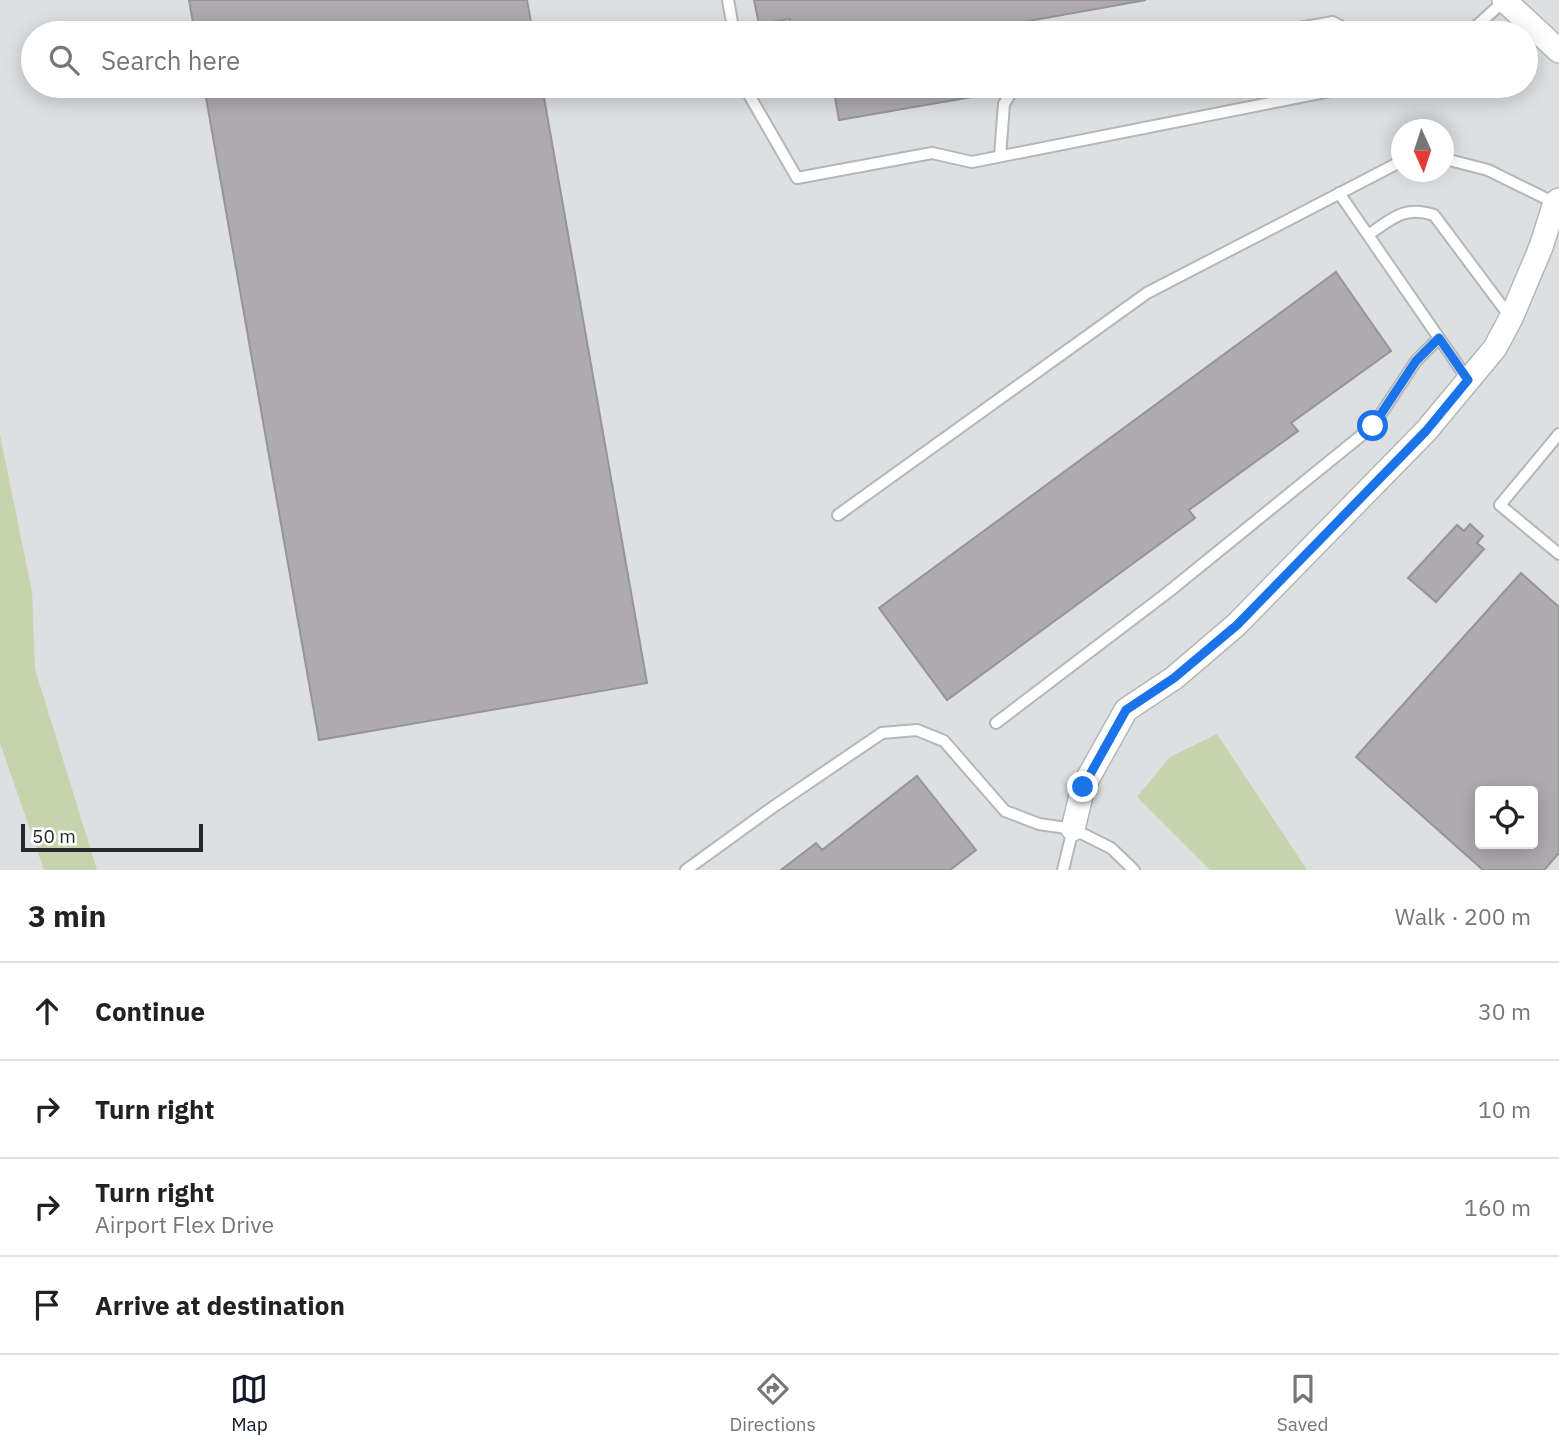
<!DOCTYPE html>
<meta charset="utf-8">
<style>
:root{--surface:#fff;--page:#f2f2f2;--text:#222;--muted:#767676;--line:#e0e0e0;--accent:#111827}
body{margin:0;font-family:"IBM Plex Sans",sans-serif;background:var(--page);color:var(--text)}
.controls{position:absolute;right:21px;bottom:21px;display:grid;overflow:hidden;border-radius:7px;box-shadow:0 4px 18px #0003}
.controls button{width:63px;height:63px;display:grid;place-items:center;padding:0;border:0;border-bottom:2px solid var(--line);background:var(--surface);color:var(--text);font:35px sans-serif}
.compass{position:absolute;left:1391px;top:119px;width:63px;height:63px;border-radius:50%;background:var(--surface);box-shadow:0 4px 18px #0003;rotate:177deg}
.scale{position:absolute;left:21px;bottom:18px;width:182px;box-sizing:border-box;padding-left:7px;border:4px solid #272829;border-top:0;font-size:19px;line-height:24px;white-space:nowrap;color:#272829;-webkit-text-stroke:5px #fff;paint-order:stroke}
.stop{position:absolute;width:21px;height:21px;margin:-16px;border:5px solid #1a73e8;border-radius:50%;background:#fff}
.stop.end{background:#1a73e8;border-color:#fff;box-shadow:0 2px 7px #0008}
.list{margin:0;padding:0;list-style:none}
h2{display:flex;justify-content:space-between;align-items:center;height:91px;margin:0;padding:0 28px;font-size:30px}
h2 small{font-size:23px;font-weight:400;color:var(--muted)}
.list li{display:grid;grid-template-columns:46px 1fr auto;gap:21px;align-items:center;box-sizing:border-box;height:98px;padding:0 28px;border-top:2px solid var(--line)}
.list b{display:block;font-size:26px;white-space:nowrap}
.list p{margin:0;font-size:23px;white-space:nowrap;color:var(--muted)}
.list em{font-size:23px;font-style:normal;color:var(--muted)}
.icon{flex:none;width:38px;height:38px;fill:none;stroke:currentColor;stroke-width:2;stroke-linecap:round;stroke-linejoin:round}
.map{position:relative;flex:none;width:1559px;height:870px;overflow:hidden}
.search{position:absolute;background:var(--surface);box-shadow:0 4px 18px #0003;left:21px;right:21px;top:21px;height:77px;display:flex;align-items:center;gap:18px;box-sizing:border-box;padding:0 24px;border-radius:38px;color:var(--muted);font-size:26px}
.sheet{height:483px;background:var(--surface)}
nav{display:flex;justify-content:space-around;align-items:center;box-sizing:border-box;height:98px;border-top:2px solid var(--line);background:var(--surface);font-size:19px;color:var(--muted)}
nav a{display:grid;justify-items:center;gap:4px}
nav .on{color:var(--accent)}
.map>svg:first-child{display:block}
</style>
<div class="map">
<svg width="1559" height="870" viewBox="0 0 1559 870">
<rect width="100%" height="100%" fill="#dddfe1"/>
<path fill="#c6d4ae" d="M 0,435 L 32,592 L 35,669 L 97,870 L 44,870 L 0,743 Z
M 1217,734 L 1307,870 L 1210,870 L 1137,797 L 1170,757 Z"/>
<path fill="#adabad" stroke="#969496" stroke-width="2" fill-rule="evenodd" d="M 189,0 L 527,0 L 533,33 L 195,33 Z
M 754,0 L 1146,0 L 967,32 L 967,33 L 792,33 L 790,19 L 759,24 Z
M 204,86 L 542,86 L 647,683 L 319,740 Z
M 833,86 L 977,86 L 978,96 L 839,120 Z
M 1336,272 L 1391,351 L 1291,423 L 1298,431 L 1189,510 L 1195,518 L 947,700 L 879,608 Z
M 1470,524 L 1483,536 L 1477,543 L 1484,549 L 1436,602 L 1408,578 L 1457,525 L 1464,531 Z
M 1521,573 L 1559,607 L 1559,853 L 1544,870 L 1483,870 L 1356,757 ZM 1480,791 L 1533,791 L 1533,844 L 1480,844 Z
M 917,776 L 976,850 L 950,870 L 781,870 L 816,843 L 822,850 Z"/>
<g fill="none" stroke-linecap="round" stroke-linejoin="round">
<defs>
<path id="lane" d="M 728,0 L 734,33
M 1271,33 L 1333,22 L 1347,30 L 1348,33
M 1469,33 L 1505,0
M 744,86 L 797,178 L 932,153 L 972,162 L 1356,86
M 1000,156 L 1004,104 L 1015,86
M 1444,160 L 1449,160 L 1488,170 L 1555,203
M 1339,193 L 1468,380
M 1368,235 C 1392,219 1404,205 1434,215 L 1511,318
M 1559,434 L 1500,505 L 1559,554
M 838,515 L 1147,293 L 1398,163 L 1402,163
M 996,723 L 1167,593 L 1373,426 L 1416,361 L 1439,338
M 686,870 L 773,807 L 882,733 L 917,730 L 944,741 L 1005,811 L 1039,824 L 1073,829 L 1111,848 L 1134,870
M 1063,870 L 1073,829"/>
<path id="street" d="M 1504,0 L 1559,51
M 1073,829 L 1083,787 L 1126,710 L 1174,678 L 1236,625 L 1426,431 L 1495,348 L 1511,318 L 1541,247 L 1555,203 L 1559,200"/>
</defs>
<use href="#lane" stroke="#b4b7b8" stroke-width="14"/>
<use href="#street" stroke="#b4b7b8" stroke-width="26"/>
<use href="#lane" stroke="#fff" stroke-width="10"/>
<use href="#street" stroke="#fff" stroke-width="23"/>
</g>
<g fill="none" stroke-linecap="round" stroke-linejoin="round">
<path stroke="#1a73e8" stroke-width="9" d="M 1083,787 L 1126,710 L 1174,678 L 1237,625 L 1426,431 L 1468,380 L 1439,338 L 1416,361 L 1373,426"/>
</g>
</svg>
<div class="controls">
<button><svg class="icon" aria-label="locate" viewBox="0 0 24 24"><circle cx="12" cy="12" r="6"/><path d="M12 2v4M12 18v4M2 12h4M18 12h4"/></svg></button>
</div>
<svg class="compass" viewBox="-18 -18 36 36"><path d="M0-13l5 13h-10z" fill="#e53935"/><path d="M0 13l5-13h-10z" fill="#767676"/></svg>
<div class="scale">50 m</div>
<div class="stop" style="left:1373px;top:426px"></div>
<div class="stop end" style="left:1083px;top:787px"></div>
<div class="search"><svg class="icon" aria-label="search" viewBox="0 0 24 24"><circle cx="10" cy="10" r="6"/><path d="M15 15l6 6"/></svg>Search here</div>
</div>
<section class="sheet">
<h2>3 min<small>Walk · 200 m</small></h2>
<ul class="list">
<li><svg class="icon" aria-label="ahead" viewBox="0 0 24 24"><path d="M12 20V5M6 11l6-6 6 6"/></svg><div><b>Continue</b></div><em>30 m</em></li>
<li><svg class="icon" aria-label="right" viewBox="0 0 24 24"><path d="M7 20v-9h11M14 6l5 5-5 5"/></svg><div><b>Turn right</b></div><em>10 m</em></li>
<li><svg class="icon" aria-label="right" viewBox="0 0 24 24"><path d="M7 20v-9h11M14 6l5 5-5 5"/></svg><div><b>Turn right</b><p>Airport Flex Drive</p></div><em>160 m</em></li>
<li><svg class="icon" aria-label="arrive" viewBox="0 0 24 24"><path d="M6 21V4h12l-3 4 3 4H6"/></svg><div><b>Arrive at destination</b></div></li>
</ul>
</section>
<nav>
<a class="on"><svg class="icon" aria-label="map" viewBox="0 0 24 24"><path d="M3 6l6-2 6 2 6-2v14l-6 2-6-2-6 2zM9 4v14M15 6v14"/></svg>Map</a>
<a><svg class="icon" aria-label="directions" viewBox="0 0 24 24"><path d="M12 3l9 9-9 9-9-9zM9 14v-3h6M13 9l2 2-2 2"/></svg>Directions</a>
<a><svg class="icon" aria-label="saved" viewBox="0 0 24 24"><path d="M7 4h10v16l-5-4-5 4z"/></svg>Saved</a>
</nav>
